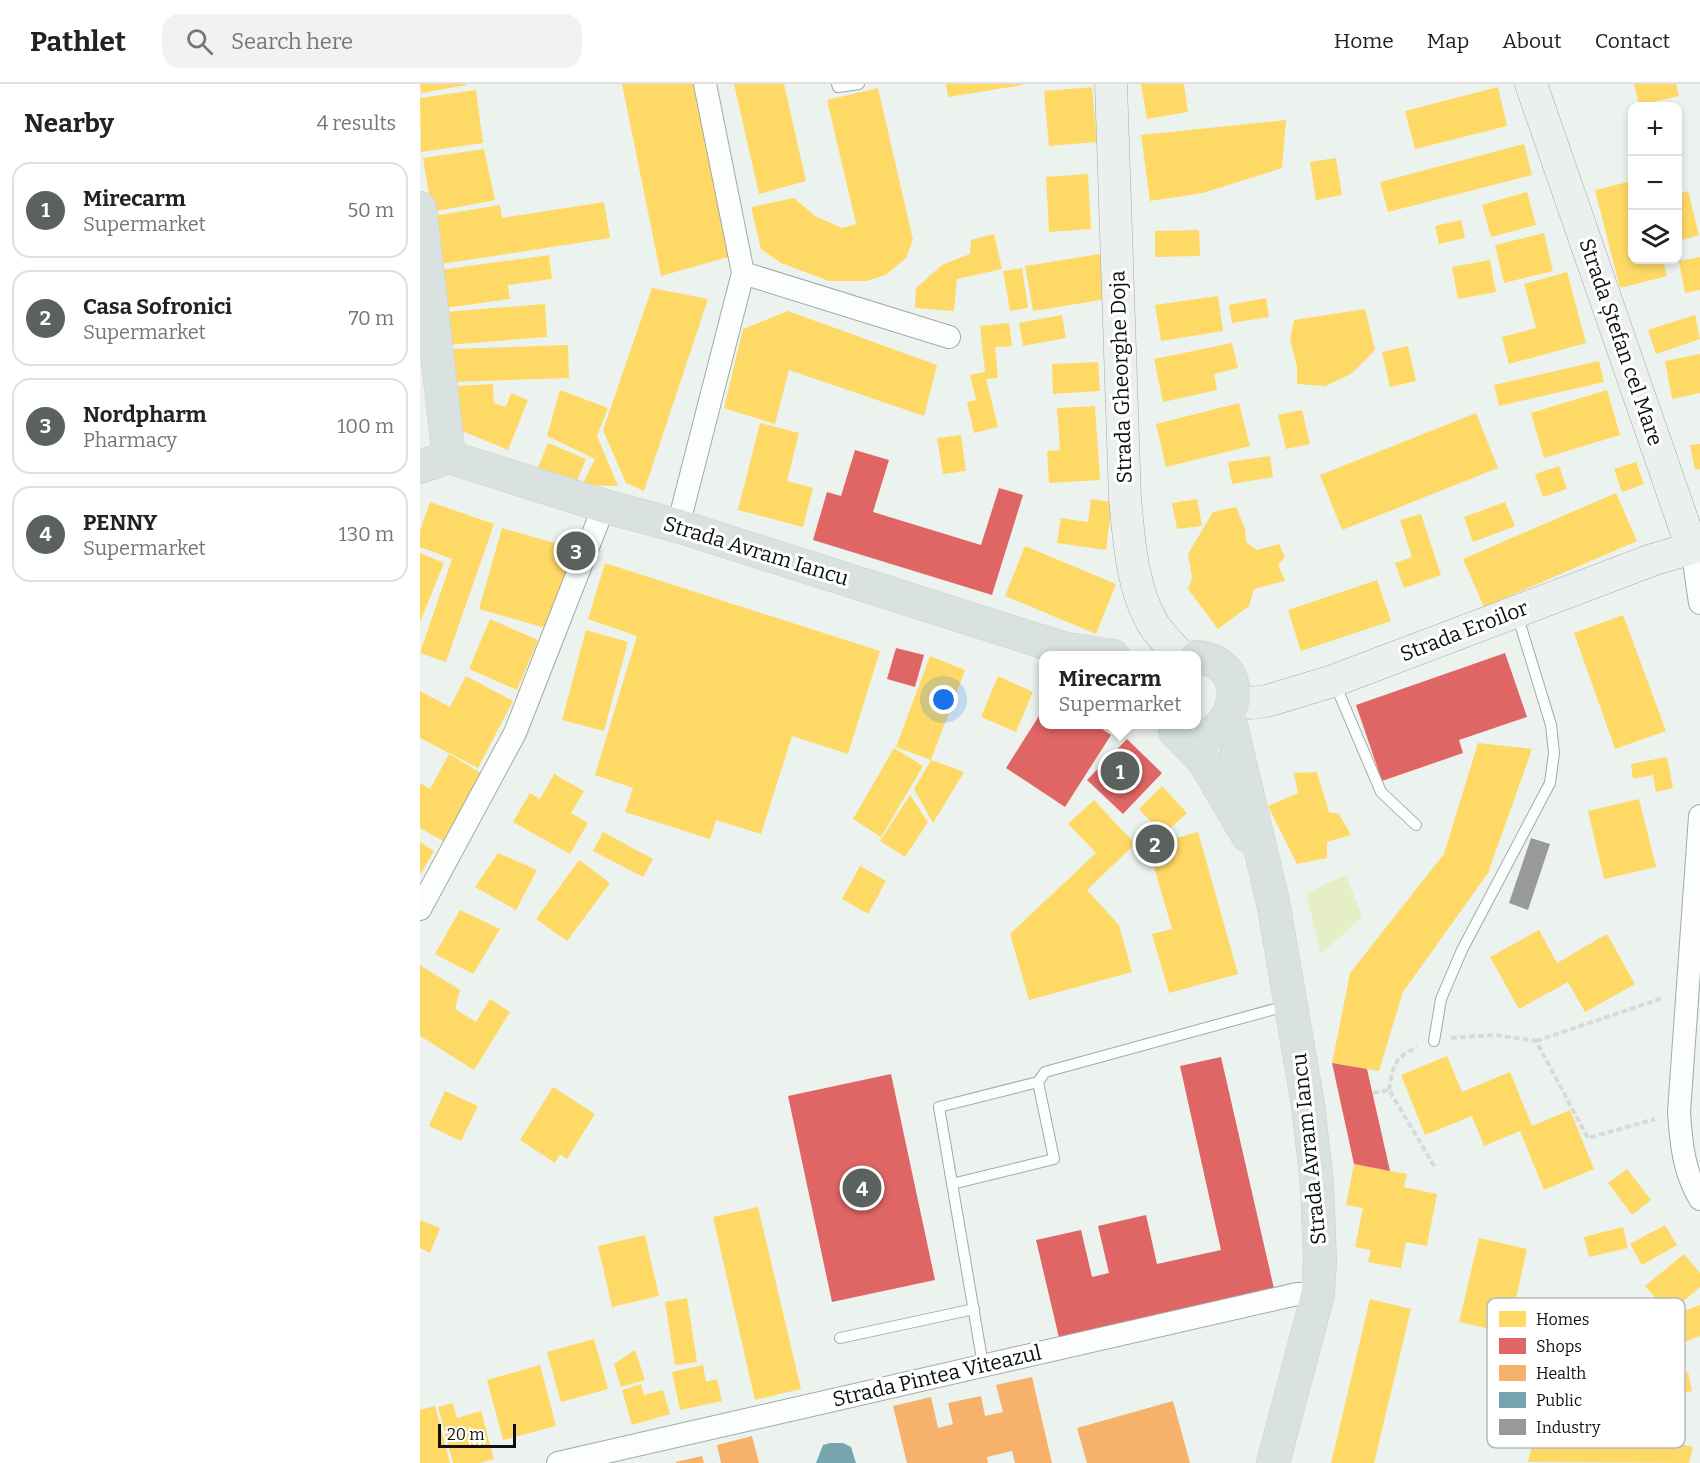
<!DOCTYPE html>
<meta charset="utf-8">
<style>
:root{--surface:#fff;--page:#f2f2f2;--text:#222;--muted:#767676;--line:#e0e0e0;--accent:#5b615d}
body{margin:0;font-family:Bitter,serif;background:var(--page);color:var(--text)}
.controls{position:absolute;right:18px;top:18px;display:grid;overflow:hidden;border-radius:12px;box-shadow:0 3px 9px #0003}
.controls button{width:54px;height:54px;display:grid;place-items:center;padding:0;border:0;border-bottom:2px solid var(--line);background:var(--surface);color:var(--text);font:30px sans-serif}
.scale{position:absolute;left:18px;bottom:15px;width:78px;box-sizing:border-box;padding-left:6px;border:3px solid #0d120f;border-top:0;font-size:16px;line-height:21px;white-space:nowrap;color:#0d120f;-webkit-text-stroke:4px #fff;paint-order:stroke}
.you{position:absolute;left:524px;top:616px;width:21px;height:21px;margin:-15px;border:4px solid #fff;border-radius:50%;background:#1a73e8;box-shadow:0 0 0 9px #1a73e833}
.badge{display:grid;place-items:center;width:39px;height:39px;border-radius:50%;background:var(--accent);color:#fff;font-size:20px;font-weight:700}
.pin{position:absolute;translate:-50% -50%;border:3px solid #fff;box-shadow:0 2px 6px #0006}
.popup{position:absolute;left:619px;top:567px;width:162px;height:78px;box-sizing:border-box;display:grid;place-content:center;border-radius:12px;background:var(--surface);filter:drop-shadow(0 2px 4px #0005);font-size:20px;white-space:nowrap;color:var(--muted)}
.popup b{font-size:22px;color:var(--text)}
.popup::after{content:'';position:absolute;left:50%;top:100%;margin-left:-12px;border:12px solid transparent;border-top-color:var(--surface)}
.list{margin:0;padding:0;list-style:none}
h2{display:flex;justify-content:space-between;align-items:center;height:78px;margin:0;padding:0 24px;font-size:26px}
h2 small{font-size:20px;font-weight:400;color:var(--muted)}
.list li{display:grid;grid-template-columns:39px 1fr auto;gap:18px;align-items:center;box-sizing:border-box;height:96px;margin:0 12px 12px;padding:0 12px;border:2px solid var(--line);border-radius:18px}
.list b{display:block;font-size:22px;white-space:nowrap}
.list p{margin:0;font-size:20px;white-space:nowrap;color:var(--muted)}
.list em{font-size:20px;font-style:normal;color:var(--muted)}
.icon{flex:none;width:33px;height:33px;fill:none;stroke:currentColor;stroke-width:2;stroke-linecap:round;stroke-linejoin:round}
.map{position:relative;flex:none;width:1280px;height:1379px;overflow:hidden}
header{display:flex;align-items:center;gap:36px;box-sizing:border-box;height:84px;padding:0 30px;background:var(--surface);border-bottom:2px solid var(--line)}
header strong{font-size:28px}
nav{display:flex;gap:33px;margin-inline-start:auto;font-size:21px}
.search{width:420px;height:54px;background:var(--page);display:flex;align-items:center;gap:15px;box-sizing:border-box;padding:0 21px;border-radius:18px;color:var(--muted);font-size:22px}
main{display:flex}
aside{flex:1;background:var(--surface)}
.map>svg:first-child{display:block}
</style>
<header>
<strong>Pathlet</strong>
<div class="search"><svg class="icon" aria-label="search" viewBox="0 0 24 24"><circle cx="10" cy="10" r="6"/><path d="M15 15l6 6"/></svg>Search here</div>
<nav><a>Home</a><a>Map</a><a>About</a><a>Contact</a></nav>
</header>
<main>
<aside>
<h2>Nearby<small>4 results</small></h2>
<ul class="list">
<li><span class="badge">1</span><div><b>Mirecarm</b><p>Supermarket</p></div><em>50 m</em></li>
<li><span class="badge">2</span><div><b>Casa Sofronici</b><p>Supermarket</p></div><em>70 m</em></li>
<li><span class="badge">3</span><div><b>Nordpharm</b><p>Pharmacy</p></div><em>100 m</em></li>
<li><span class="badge">4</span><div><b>PENNY</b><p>Supermarket</p></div><em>130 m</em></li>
</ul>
</aside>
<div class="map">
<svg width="1280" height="1379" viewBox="0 0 1280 1379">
<rect width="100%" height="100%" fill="#ecf3ef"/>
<path fill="#e5eec4" d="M 926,791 L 942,833 L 901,870 L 886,809 Z"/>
<path fill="#ffd966" d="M 0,0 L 47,0 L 47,1 L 1,9 Z
M 202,0 L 273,0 L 312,172 L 241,192 Z
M 314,0 L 364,0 L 386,97 L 339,110 Z
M 526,0 L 603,0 L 603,1 L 528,13 Z
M 721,0 L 764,0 L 768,28 L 727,35 Z
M 1214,0 L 1256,0 L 1259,12 L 1219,21 Z
M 672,3 L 677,58 L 629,62 L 624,7 Z
M 1078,3 L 1087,42 L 995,65 L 985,27 Z
M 458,4 L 493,156 L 486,174 L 466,191 L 446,197 L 409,197 L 361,179 L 341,165 L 331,123 L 374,114 L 395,132 L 422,144 L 436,140 L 407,16 Z
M 56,6 L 63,59 L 1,68 L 0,14 Z
M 866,36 L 862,84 L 783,109 L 730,117 L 721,51 Z
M 1104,60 L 1112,91 L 968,128 L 960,98 Z
M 64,65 L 75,116 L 12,128 L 3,74 Z
M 916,74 L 922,111 L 896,116 L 890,78 Z
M 668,90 L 671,145 L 629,148 L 626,93 Z
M 1212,97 L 1212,176 L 1243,176 L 1247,192 L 1200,204 L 1175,106 Z
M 1268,107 L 1279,151 L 1258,157 L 1258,110 Z
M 1107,108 L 1116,141 L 1071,153 L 1062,121 Z
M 184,118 L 190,154 L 21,180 L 13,132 L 80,121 L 82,134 Z
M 1041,136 L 1045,154 L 1019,160 L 1015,142 Z
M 779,146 L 780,172 L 735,173 L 735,147 Z
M 1124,149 L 1133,187 L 1084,199 L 1075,161 Z
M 574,150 L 582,185 L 537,195 L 534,227 L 495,224 L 496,204 L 522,181 L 550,170 L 551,156 Z
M 680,170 L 687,215 L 613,227 L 605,182 Z
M 129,171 L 132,195 L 88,201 L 90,215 L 25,224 L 20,186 Z
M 1280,173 L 1280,206 L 1265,209 L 1259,177 Z
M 1070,176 L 1076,208 L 1038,215 L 1032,183 Z
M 602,184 L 608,224 L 590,227 L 583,187 Z
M 1147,188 L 1166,259 L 1089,280 L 1082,253 L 1116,244 L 1104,200 Z
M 232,204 L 288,215 L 224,407 L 206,399 L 183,346 Z
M 798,212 L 803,247 L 741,257 L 735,221 Z
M 846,214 L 849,233 L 812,239 L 809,221 Z
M 125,220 L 127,253 L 27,261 L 25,228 Z
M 945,225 L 955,266 L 931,290 L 905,302 L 877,300 L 877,282 L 870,255 L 874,236 Z
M 368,227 L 517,281 L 504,332 L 369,286 L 355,340 L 304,324 L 323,245 Z
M 642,231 L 646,254 L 603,262 L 599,239 Z
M 1275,231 L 1280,255 L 1236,270 L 1228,246 Z
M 589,239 L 592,262 L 575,263 L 578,294 L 566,295 L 578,343 L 554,349 L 547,318 L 556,316 L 550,291 L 565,288 L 560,242 Z
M 812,259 L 818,284 L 794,290 L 797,306 L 743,318 L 734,275 Z
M 148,261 L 149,294 L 31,298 L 30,265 Z
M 988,262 L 996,297 L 970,303 L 962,268 Z
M 1280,270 L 1280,309 L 1252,315 L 1245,277 Z
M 1179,277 L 1184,298 L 1079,322 L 1074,301 Z
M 678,278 L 680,307 L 633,310 L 632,280 Z
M 73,300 L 74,319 L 86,323 L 91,309 L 108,316 L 88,366 L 40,346 L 37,302 Z
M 140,306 L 188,324 L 177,352 L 198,402 L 162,401 L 175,375 L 127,352 Z
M 1187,306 L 1200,351 L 1124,374 L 1111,329 Z
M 819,319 L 830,362 L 746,383 L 736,340 Z
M 675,322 L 680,396 L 629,399 L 627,367 L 640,366 L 637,324 Z
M 882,326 L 890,360 L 866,365 L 858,331 Z
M 1056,329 L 1078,384 L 922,446 L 900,391 Z
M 340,339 L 379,349 L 367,397 L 393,404 L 383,443 L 318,426 Z
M 541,351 L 546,387 L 523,390 L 517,354 Z
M 128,359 L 166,375 L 156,399 L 118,384 Z
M 1280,360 L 1280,385 L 1275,386 L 1270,361 Z
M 850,372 L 853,393 L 812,400 L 808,378 Z
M 1216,378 L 1224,400 L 1202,408 L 1194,385 Z
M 1139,382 L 1147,405 L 1123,413 L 1115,390 Z
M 1196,409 L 1217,457 L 1064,523 L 1043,475 Z
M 671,415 L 692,418 L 686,466 L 637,459 L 641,434 L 668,438 Z
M 777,415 L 782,442 L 757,445 L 752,419 Z
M 10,418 L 74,440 L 26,578 L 0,569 L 32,475 L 0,463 L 0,447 Z
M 1085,418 L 1095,442 L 1053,458 L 1044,433 Z
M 816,423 L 825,445 L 826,458 L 837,466 L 859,460 L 865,473 L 858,481 L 865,497 L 834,505 L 829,522 L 798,545 L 768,505 L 772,494 L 768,470 L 793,428 Z
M 1001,430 L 1021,491 L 984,504 L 975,479 L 992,473 L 980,436 Z
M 82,444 L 152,464 L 129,545 L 59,525 Z
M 605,462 L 696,500 L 676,550 L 585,512 Z
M 0,469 L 24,479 L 0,538 Z
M 185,479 L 460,567 L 428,670 L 372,652 L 341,750 L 296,736 L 290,755 L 205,728 L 213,704 L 175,691 L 217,552 L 168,535 Z
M 957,496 L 971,537 L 881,567 L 868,526 Z
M 1203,531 L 1246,647 L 1195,665 L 1154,549 Z
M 70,535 L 118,556 L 97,606 L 49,585 Z
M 166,546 L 208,558 L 184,647 L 142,636 Z
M 510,572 L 545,586 L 511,676 L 544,688 L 513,739 L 494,705 L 511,676 L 476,663 Z
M 46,592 L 93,617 L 58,684 L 0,654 L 0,607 L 30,623 Z
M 578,592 L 613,608 L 596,648 L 561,633 Z
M 1058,659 L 1112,665 L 1068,789 L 983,908 L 959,987 L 912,979 L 930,889 L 1024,770 Z
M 474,664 L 503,682 L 461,753 L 433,735 Z
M 29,670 L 61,689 L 23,757 L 0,744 L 0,699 L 10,705 Z
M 1247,673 L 1253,704 L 1236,708 L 1233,691 L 1213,695 L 1211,680 Z
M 897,688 L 909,728 L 919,730 L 931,751 L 907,758 L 907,774 L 877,780 L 848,722 L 878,709 L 874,689 Z
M 134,690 L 164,707 L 151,729 L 168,739 L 150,770 L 93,738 L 110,709 L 120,715 Z
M 742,702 L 767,729 L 743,751 L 719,725 Z
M 490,711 L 508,738 L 485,773 L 460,757 Z
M 1219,715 L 1236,783 L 1184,795 L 1168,727 Z
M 674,716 L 715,760 L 667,806 L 699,841 L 712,888 L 609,916 L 590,850 L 676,769 L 648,740 Z
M 183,748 L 233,775 L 223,793 L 173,767 Z
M 778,748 L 818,890 L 749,909 L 732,850 L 752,845 L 728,762 Z
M 0,758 L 14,767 L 0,791 Z
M 78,769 L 117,786 L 96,826 L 55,803 Z
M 159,776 L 190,799 L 147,857 L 116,835 Z
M 440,782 L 466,797 L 448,830 L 422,815 Z
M 40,826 L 80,845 L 53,890 L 15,870 Z
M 1119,846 L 1137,879 L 1187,850 L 1215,900 L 1165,928 L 1148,898 L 1099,925 L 1070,873 Z
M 0,881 L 40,906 L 35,925 L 56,938 L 70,915 L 90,928 L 54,986 L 0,952 Z
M 1027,972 L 1042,1008 L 1090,988 L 1112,1042 L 1150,1026 L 1174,1085 L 1124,1106 L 1100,1047 L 1064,1062 L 1052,1032 L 1005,1051 L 981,991 Z
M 133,1003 L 175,1030 L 147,1075 L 140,1070 L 135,1079 L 100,1056 Z
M 25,1007 L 58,1022 L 41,1057 L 9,1042 Z
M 934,1080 L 987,1090 L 984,1103 L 1017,1110 L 1007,1162 L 986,1158 L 981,1184 L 948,1178 L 951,1166 L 935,1163 L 943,1124 L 926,1121 Z
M 1207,1085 L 1231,1116 L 1212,1131 L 1188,1099 Z
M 338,1123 L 381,1305 L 335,1316 L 293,1133 Z
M 0,1136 L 20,1144 L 10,1169 L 0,1164 Z
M 1245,1141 L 1257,1161 L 1222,1181 L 1210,1160 Z
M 1203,1143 L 1208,1164 L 1169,1173 L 1164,1153 Z
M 225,1151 L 239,1212 L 192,1223 L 178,1162 Z
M 1059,1154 L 1107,1165 L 1092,1233 L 1135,1243 L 1116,1324 L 1070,1313 L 1084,1248 L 1039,1238 Z
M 1264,1170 L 1280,1189 L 1280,1203 L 1249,1230 L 1225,1202 Z
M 267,1214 L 277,1278 L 255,1281 L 245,1218 Z
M 1223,1214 L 1226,1232 L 1204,1236 L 1201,1218 Z
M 950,1215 L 991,1225 L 954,1379 L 911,1379 Z
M 1280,1221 L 1280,1252 L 1233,1270 L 1223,1242 Z
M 174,1255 L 188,1305 L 141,1318 L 127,1268 Z
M 215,1266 L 225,1296 L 201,1303 L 194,1280 Z
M 120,1281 L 136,1342 L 83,1356 L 67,1296 Z
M 283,1281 L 286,1298 L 297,1295 L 302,1317 L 260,1326 L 252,1288 Z
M 1268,1288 L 1272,1307 L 1237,1315 L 1232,1296 Z
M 221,1300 L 224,1311 L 243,1306 L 250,1330 L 212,1341 L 202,1306 Z
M 33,1319 L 37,1334 L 61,1327 L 74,1375 L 60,1379 L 33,1379 L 18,1323 Z
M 15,1322 L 30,1379 L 0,1379 L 0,1326 Z
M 1120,1327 L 1273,1363 L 1269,1379 L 1108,1378 Z"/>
<path fill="#e06666" d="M 435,366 L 469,376 L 453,428 L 561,461 L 579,404 L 603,411 L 572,511 L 393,456 L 407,408 L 421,412 Z
M 476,564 L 504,571 L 495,603 L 467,595 Z
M 1085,569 L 1107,633 L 1039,656 L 1043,669 L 962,697 L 936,621 Z
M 624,624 L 624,640 L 675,640 L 691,651 L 645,723 L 586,684 Z
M 707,655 L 742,689 L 703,730 L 667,696 Z
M 801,973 L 855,1209 L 640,1258 L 616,1156 L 661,1146 L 672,1193 L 689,1189 L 678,1142 L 726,1131 L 737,1180 L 801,1166 L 760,982 Z
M 912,979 L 947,985 L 970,1087 L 934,1080 Z
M 471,990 L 515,1196 L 412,1218 L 368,1012 Z"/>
<path fill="#f6b26b" d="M 612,1293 L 632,1379 L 595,1379 L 592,1367 L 567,1373 L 568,1379 L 487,1379 L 473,1322 L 511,1313 L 518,1344 L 533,1340 L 528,1319 L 561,1312 L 565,1332 L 583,1328 L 576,1301 Z
M 753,1317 L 770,1379 L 667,1379 L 657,1344 Z
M 332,1352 L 339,1379 L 301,1379 L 297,1361 Z
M 282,1372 L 284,1379 L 256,1379 L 256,1378 Z"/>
<path fill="#76a5af" d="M 410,1359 L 423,1359 L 431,1363 L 436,1379 L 396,1379 L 403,1361 Z"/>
<path fill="#999" d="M 1111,754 L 1130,760 L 1108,826 L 1089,819 Z"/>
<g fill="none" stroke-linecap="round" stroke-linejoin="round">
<defs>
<path id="service" d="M 417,0 L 418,3 L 439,0
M 915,600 L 961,708 L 996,741
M 1014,957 L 1021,915 L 1042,866 L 1130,699 L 1134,669 L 1131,641 L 1097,530
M 532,1100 L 634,1075 L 618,998
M 420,1254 L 554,1225
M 563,1281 L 519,1023 L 618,998 L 625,988 L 866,922"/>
<path id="minor" d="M 323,189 L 529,253
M 258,442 L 323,189 L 285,0
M 1272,464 L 1280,519
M 1280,732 L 1259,1028 C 1261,1060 1264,1088 1280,1115
M 0,825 L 95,649 L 184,422
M 138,1379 L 877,1210 L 898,1210"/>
<path id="secondary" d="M 691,0 L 705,415 C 709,456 712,507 735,543 C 742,553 752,562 760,572
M 814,614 L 831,619 L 847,617 L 913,597 L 1232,476 L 1272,464 L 1111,0"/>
<path id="primary" d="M 0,124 L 29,373
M 29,373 L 184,422 L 258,442 L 642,564 L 693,572
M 0,383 L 29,373
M 777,573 C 820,577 825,624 793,648
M 809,633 L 853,818 L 888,1021 L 897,1100 L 900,1175 L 898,1210 L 853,1379
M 755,647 L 784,677 L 828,752"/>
</defs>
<use href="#service" stroke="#a3a9a6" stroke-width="12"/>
<use href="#minor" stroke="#a3a9a6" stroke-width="24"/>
<use href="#secondary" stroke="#a3a9a6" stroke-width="33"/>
<use href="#primary" stroke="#ccd0ce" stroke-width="34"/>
<path stroke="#d7dad8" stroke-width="4" stroke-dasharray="6 3" stroke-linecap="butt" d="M 1031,954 L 1074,951 L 1116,957 L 1168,1054 L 1235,1035
M 1116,957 L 1243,914
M 969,1006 C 973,981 974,974 997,963
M 953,1009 L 969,1006 L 1015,1083"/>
<use href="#service" stroke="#fcfdfd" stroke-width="10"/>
<use href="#minor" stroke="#fcfdfd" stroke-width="22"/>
<use href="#secondary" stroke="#ebf0ee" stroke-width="32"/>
<use href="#primary" stroke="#d9e2e0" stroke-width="33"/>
</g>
<g text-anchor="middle" stroke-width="6" stroke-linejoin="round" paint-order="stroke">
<g font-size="21" fill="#0d120f" stroke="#fff">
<text transform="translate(1201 258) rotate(71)" y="7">Strada Ștefan cel Mare</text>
<text transform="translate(701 293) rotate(-92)" y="7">Strada Gheorghe Doja</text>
<text transform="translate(336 467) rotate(17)" y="7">Strada Avram Iancu</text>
<text transform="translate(1044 547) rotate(-21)" y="7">Strada Eroilor</text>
<text transform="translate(889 1065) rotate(-96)" y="7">Strada Avram Iancu</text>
<text transform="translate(517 1292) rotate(-13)" y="7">Strada Pintea Viteazul</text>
</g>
</g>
<rect x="1067" y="1214" width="198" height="150" rx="9" fill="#fff" stroke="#b6b8b7" stroke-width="1.5"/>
<rect x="1079" y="1227" width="27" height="16" fill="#ffd966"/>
<rect x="1079" y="1254" width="27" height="16" fill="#e06666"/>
<rect x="1079" y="1281" width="27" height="16" fill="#f6b26b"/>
<rect x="1079" y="1308" width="27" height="16" fill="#76a5af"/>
<rect x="1079" y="1335" width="27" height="16" fill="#999"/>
<g font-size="16" fill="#0d120f">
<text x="1116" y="1241">Homes</text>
<text x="1116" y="1268">Shops</text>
<text x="1116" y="1295">Health</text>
<text x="1116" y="1322">Public</text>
<text x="1116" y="1349">Industry</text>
</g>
</svg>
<div class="controls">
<button>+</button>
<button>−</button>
<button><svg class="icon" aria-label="layers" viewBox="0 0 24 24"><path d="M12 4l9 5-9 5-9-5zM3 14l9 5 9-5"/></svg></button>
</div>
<div class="scale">20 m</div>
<div class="you"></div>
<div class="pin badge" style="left:700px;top:687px">1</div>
<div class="popup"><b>Mirecarm</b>Supermarket</div>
<div class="pin badge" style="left:735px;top:760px">2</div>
<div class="pin badge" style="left:156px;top:467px">3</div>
<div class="pin badge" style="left:442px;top:1104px">4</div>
</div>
</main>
